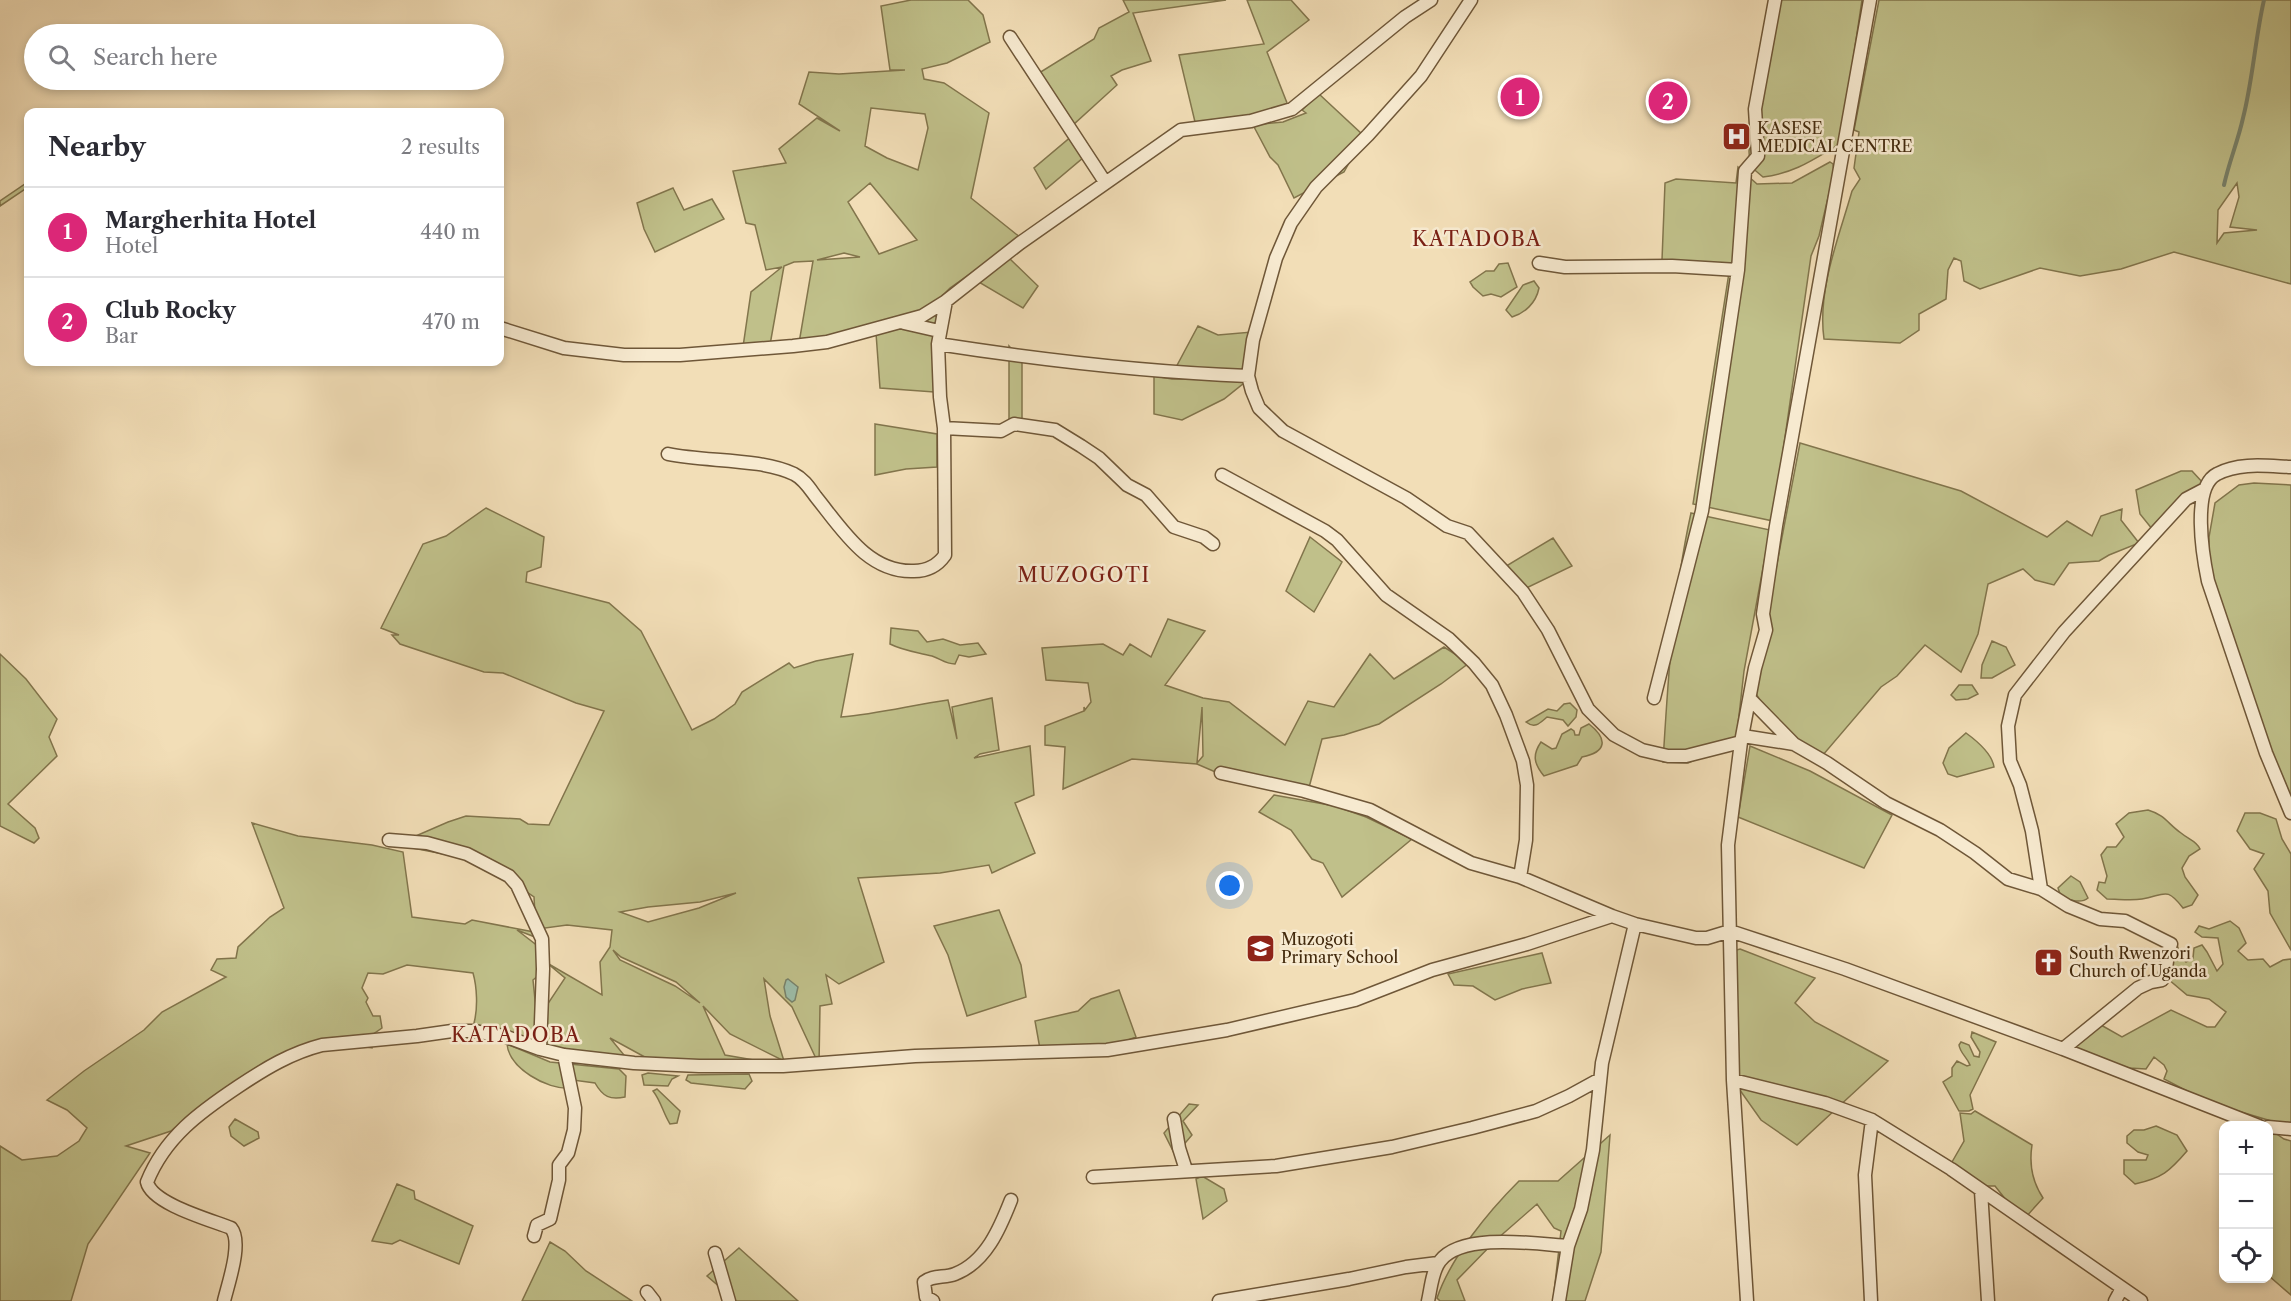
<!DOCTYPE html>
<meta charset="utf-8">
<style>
:root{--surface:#fff;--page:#f2f2f3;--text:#2b2b33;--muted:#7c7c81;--line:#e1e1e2;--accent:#db2777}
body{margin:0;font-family:"Libre Caslon Text",serif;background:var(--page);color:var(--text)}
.controls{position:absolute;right:18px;bottom:18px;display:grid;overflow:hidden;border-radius:12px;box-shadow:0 3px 9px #0003}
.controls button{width:54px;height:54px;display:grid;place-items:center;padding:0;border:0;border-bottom:2px solid var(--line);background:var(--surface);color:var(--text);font:30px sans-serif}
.you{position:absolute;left:1230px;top:886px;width:21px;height:21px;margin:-15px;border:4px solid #fff;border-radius:50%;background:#1a73e8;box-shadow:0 0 0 9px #1a73e833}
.badge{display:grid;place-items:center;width:39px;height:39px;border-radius:50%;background:var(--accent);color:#fff;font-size:20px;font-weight:700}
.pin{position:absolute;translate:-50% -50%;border:3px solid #fff;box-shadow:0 2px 6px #0006}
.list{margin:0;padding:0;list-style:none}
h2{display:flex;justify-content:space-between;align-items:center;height:78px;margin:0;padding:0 24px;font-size:26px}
h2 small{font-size:20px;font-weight:400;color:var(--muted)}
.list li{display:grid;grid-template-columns:39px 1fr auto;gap:18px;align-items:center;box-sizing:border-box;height:90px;padding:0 24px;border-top:2px solid var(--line)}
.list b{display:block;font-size:22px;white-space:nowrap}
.list p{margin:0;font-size:20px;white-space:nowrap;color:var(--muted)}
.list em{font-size:20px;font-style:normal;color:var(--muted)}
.icon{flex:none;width:33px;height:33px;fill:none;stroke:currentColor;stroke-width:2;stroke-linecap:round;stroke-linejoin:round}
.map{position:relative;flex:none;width:2291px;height:1301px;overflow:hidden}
.search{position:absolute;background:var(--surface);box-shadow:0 3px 9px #0003;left:24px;top:24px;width:480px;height:66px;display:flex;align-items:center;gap:15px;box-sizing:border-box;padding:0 21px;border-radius:33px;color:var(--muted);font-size:22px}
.panel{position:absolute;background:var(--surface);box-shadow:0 3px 9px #0003;left:24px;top:108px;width:480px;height:258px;border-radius:12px}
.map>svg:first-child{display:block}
</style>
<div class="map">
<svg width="2291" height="1301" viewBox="0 0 2291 1301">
<rect width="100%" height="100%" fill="#f2deb7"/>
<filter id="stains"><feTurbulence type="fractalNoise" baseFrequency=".00333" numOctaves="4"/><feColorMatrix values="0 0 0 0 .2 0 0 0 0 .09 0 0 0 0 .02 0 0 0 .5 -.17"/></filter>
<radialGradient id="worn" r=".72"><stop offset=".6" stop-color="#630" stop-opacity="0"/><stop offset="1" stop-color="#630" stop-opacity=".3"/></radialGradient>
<path fill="#c0c08a" stroke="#82754c" stroke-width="1.5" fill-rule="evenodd" d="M 911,0 L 968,0 L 983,15 L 990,42 L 947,63 L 922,69 L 924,79 L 944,83 L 989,113 L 971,198 L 1021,238 L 950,288 L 926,312 L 799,343 L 813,261 L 794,262 L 784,266 L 770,345 L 743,347 L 751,292 L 782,267 L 766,270 L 755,225 L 746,223 L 733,171 L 786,163 L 779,149 L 817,118 L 840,131 L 799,104 L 809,72 L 839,74 L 905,70 L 890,70 L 881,6 ZM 871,108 L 925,114 L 928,128 L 918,170 L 887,158 L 865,146 ZM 870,183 L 917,240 L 879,254 L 848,202 ZM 844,253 L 860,257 L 817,260 Z
M 1123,0 L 1226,0 L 1133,13 L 1151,61 L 1122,70 L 1111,76 L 1117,85 L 1074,124 L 1039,73 L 1094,39 L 1099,28 L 1129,12 Z
M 1247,0 L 1291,0 L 1309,20 L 1267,52 L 1289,108 L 1248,119 L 1195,122 L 1179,55 L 1264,44 Z
M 1779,0 L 1862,0 L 1844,120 L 1838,145 C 1811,161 1794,173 1763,177 L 1750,166 L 1749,151 Z
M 1879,0 L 2291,0 L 2291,284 L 2174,252 L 2121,269 L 2080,276 L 2040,268 L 1980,289 L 1964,281 L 1961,261 L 1954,258 L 1948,270 L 1946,299 L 1919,314 L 1919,330 L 1900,343 L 1824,339 C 1817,290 1839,237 1852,191 L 1860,179 L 1854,168 L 1859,132 L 1854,130 ZM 2237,183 L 2239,197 L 2230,227 L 2257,230 L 2224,233 L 2217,243 L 2218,210 Z
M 1319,94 L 1364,136 L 1344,172 L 1294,198 L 1278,165 L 1270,157 L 1253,125 L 1283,122 L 1306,113 L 1302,110 Z
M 1072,136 L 1084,157 L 1046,189 L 1034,168 Z
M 1830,162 L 1833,164 L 1834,172 L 1819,236 L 1811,256 L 1773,521 L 1693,504 L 1730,266 L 1662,260 L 1665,183 L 1676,179 L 1736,183 L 1738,167 L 1757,184 L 1792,183 Z
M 28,182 L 28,187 L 0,206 L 0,201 Z
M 673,188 L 684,210 L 712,199 L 724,219 L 655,252 L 644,229 L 637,203 Z
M 1009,258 L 1038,286 L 1023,308 L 977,281 Z
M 1508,263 L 1517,287 L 1501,297 L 1491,294 L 1483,296 L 1473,287 L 1470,282 L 1486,271 L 1494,271 L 1499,264 Z
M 1534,281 L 1539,288 C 1536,303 1525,313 1512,317 L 1506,310 L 1523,285 Z
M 940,307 L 934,392 L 880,388 L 876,333 Z
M 1198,326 L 1218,335 L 1252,332 L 1245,372 L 1174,371 Z
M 1009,346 L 1022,361 L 1022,428 L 1009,432 Z
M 1154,376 L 1172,379 L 1245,379 L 1244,383 L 1224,399 L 1182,420 L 1154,414 Z
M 875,424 L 937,434 L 937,467 L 906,469 L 875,475 Z
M 1800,443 L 1961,491 L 2047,537 L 2067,521 L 2092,536 L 2101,516 L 2122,509 L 2121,520 L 2139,543 L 2109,555 L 2099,561 L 2069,563 L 2054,585 L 2035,580 L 2023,569 L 1988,584 L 1978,634 L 1961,672 L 1925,645 L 1897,676 L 1881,687 L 1817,762 L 1769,715 L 1753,689 Z
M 2181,471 L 2192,471 L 2204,484 L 2157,535 L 2140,514 L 2136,490 Z
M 2254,483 L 2291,485 L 2291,811 L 2209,565 L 2209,537 L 2215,503 L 2239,485 Z
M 486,508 L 544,537 L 541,567 L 527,572 L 526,582 L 609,603 L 641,631 L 692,730 L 714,719 L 735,704 L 742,692 L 789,663 L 794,668 L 816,661 L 853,654 L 841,717 C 878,714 912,705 948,700 L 957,739 L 952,707 L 992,698 L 999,750 L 980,754 L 974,758 L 1030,746 L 1034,795 L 1015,803 L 1035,853 L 992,873 L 989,865 L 940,873 L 858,878 L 884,962 L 839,984 L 826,975 L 832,1004 L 820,1006 L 819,1065 L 792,1007 L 764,979 L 770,1016 L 784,1061 L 730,1034 L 703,1006 L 725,1055 L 788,1066 L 663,1067 L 610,1038 L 633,1066 L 613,1062 L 485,1028 L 474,1023 C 478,1008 477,987 473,973 L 407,965 L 383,974 L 368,973 L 362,988 L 368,998 L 366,1002 L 373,1016 L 380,1016 L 382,1028 L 372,1035 L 372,1048 L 320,1040 L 292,1051 L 259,1066 L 208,1100 L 171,1131 L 126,1146 L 150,1153 L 88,1244 L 71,1301 L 0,1301 L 0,1146 L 22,1160 L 57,1156 L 79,1141 L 87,1128 L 67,1110 L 47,1100 L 84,1071 L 144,1030 L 162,1012 L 226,977 L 211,970 L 217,959 L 236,958 L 238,947 L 270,917 L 284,908 L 252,823 L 298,836 L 372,845 L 403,852 L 412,917 L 465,924 L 472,920 L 539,933 L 540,939 L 517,930 L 539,947 L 545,970 L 533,980 L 538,1029 L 547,1005 L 565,978 L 547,963 L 602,995 L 600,962 L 610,947 L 612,930 L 567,925 L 538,929 L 535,914 L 534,897 L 500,874 L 459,857 L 392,844 L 402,842 L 448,822 L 466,816 L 520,819 L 528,824 L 549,825 L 604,711 L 576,703 L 503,673 L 484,672 L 400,644 L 392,635 L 399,635 L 381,628 L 423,544 L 446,536 ZM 736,893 L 699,908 L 648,922 L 620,912 L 648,907 L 700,902 ZM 613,950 L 621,957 L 676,982 L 700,1003 L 675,986 L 620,960 Z
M 1691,513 L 1770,530 L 1744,671 L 1736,742 L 1688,763 L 1663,762 C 1668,678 1673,595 1691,513 Z
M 1310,537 L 1342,562 L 1314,612 L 1286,591 Z
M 1553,538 L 1572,566 L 1520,591 L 1503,568 Z
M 1168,619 L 1205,631 L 1165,685 L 1203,698 L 1229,702 L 1285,745 L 1308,701 L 1334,707 L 1370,654 L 1394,679 L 1444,647 L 1469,663 L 1441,684 L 1379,724 L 1344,735 L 1322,739 L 1307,795 L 1227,777 L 1197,764 L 1132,759 L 1063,789 L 1065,747 L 1045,745 L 1045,726 L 1084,711 L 1084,707 L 1085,710 L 1091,702 L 1088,683 L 1046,680 L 1042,648 L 1103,644 L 1123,655 L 1130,644 L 1151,657 ZM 1202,707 L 1203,756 L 1197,763 L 1202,708 Z
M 891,628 L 918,631 L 927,642 L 943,639 L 960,645 L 978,643 L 986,654 L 969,657 L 959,655 L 955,664 C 945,664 941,659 932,656 C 917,652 904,651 890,644 Z
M 1992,641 L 2006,647 L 2015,665 L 1992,678 L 1981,678 L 1982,665 Z
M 0,654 L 26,679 L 57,719 L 49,737 L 57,756 L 8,804 L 35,828 L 39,838 L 34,843 L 0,826 Z
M 1959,685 L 1972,685 L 1978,694 L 1968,699 L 1956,700 L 1951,695 Z
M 1570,703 L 1577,710 L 1576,717 L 1568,726 L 1563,720 L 1547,717 C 1540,723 1535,729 1526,722 L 1548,709 L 1557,711 L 1564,704 Z
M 1589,724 C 1608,739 1607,752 1582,757 L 1577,765 L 1544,776 C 1534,764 1532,755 1541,742 L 1552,749 L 1556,748 L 1562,734 L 1571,729 L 1574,731 L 1575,735 L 1579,735 L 1581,728 Z
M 1966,733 C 1977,741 1992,753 1994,767 L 1957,777 L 1948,774 L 1943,763 L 1949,748 Z
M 1750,746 L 1810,771 L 1892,815 L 1864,868 L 1738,817 Z
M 1274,795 L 1335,806 L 1366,817 L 1412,839 L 1342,897 L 1323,863 L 1312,859 L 1291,830 L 1259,812 Z
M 2148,810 C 2165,815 2168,824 2181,833 C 2188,839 2197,841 2200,849 L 2189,856 L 2182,868 L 2185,877 L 2198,895 L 2192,905 L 2183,908 C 2166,886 2165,895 2142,899 C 2131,901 2118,899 2107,899 L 2097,890 L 2099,882 L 2105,883 L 2107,876 L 2101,855 L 2107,847 L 2116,847 L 2124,837 L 2116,824 L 2129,813 Z
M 2245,813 L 2260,813 L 2276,819 L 2282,839 L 2291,854 L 2291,950 L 2270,913 L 2268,891 L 2254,869 L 2264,854 L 2250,849 L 2237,831 Z
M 2071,876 L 2080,882 L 2088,898 C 2081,904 2070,900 2061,897 L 2058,888 Z
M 999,910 L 1021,965 L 1026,997 L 967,1016 L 948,955 L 934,926 Z
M 2230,921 L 2239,928 L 2246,943 L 2238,951 L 2248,960 L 2263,959 L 2270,967 L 2283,960 L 2291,959 L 2291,1127 L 2208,1102 L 2164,1079 L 2167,1071 L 2164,1065 L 2154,1057 L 2146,1069 L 2129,1068 L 2070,1051 L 2101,1025 L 2122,1037 L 2171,1010 L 2207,1027 L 2215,1027 L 2226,1012 L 2209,999 L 2187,995 L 2168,979 L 2177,945 L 2181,956 L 2186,962 L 2193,958 L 2194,948 L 2202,945 L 2207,952 L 2217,971 L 2223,964 L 2218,938 L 2202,937 L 2195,932 L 2199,926 L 2209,929 Z
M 1740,949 L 1815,978 L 1795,1003 L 1815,1022 L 1888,1061 L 1797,1145 L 1761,1120 L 1737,1086 L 1733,951 Z
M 1542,953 L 1551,983 L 1522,989 L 1495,1000 L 1473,986 L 1454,985 L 1448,974 Z
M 1119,990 L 1136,1037 L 1104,1049 L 1040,1049 L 1035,1021 L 1078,1011 L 1091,999 Z
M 1972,1032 L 1996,1042 L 1970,1095 L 1973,1109 L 1969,1111 L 1959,1111 L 1943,1082 L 1952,1076 L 1952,1068 L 1957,1061 L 1967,1066 L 1970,1065 C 1967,1057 1960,1053 1959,1045 L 1961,1042 L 1969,1045 L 1974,1056 L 1979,1057 L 1980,1052 L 1971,1037 Z
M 507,1044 L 550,1062 L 619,1069 L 626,1076 L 625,1097 C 610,1100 603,1097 595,1083 L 573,1080 L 570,1088 C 547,1090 509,1068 507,1044 Z
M 648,1073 L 678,1076 L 672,1079 L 668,1086 L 644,1085 L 642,1075 Z
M 749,1074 L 752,1081 L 745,1089 L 691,1083 L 686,1080 L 688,1075 Z
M 657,1089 L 680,1111 L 677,1123 L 670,1124 C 663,1113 661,1101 653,1091 Z
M 1189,1104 L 1198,1105 L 1183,1121 L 1192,1135 L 1175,1155 L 1164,1133 Z
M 1975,1111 L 2032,1145 C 2029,1164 2033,1183 2043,1198 L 2025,1218 L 2014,1210 L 1995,1186 L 1979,1186 L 1952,1162 L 1964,1141 L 1960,1113 L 1971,1114 Z
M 235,1119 L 258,1132 L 259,1138 L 244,1146 L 231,1136 L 229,1127 Z
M 2156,1126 L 2177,1135 L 2187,1151 C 2169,1172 2162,1178 2135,1184 L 2124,1174 L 2124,1160 L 2146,1160 L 2148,1155 L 2138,1152 L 2127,1143 L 2127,1136 L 2134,1130 L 2144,1130 Z
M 2268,1128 L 2284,1139 L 2291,1141 L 2291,1295 L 2269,1276 Z
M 1610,1135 L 1601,1252 L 1585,1301 L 1553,1301 L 1561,1231 L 1554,1228 L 1537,1204 L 1497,1239 L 1457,1280 L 1465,1301 L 1440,1301 L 1437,1298 C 1451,1257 1488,1212 1519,1181 L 1558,1181 Z
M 1202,1176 L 1224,1189 L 1227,1201 L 1203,1219 L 1196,1179 Z
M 397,1184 L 414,1191 L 415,1199 L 473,1226 L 459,1264 L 400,1240 L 392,1244 L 372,1241 Z
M 550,1242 L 565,1251 L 586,1271 L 632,1301 L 522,1301 Z
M 739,1248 L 798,1301 L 736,1301 L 707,1276 Z"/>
<path fill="#9cbda9" stroke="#78826b" stroke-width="1.5" d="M 788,979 L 798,987 L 795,1000 L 792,1002 L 786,997 L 784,987 L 786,980 Z"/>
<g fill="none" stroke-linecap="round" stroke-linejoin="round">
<path stroke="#78826b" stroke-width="4" d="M 2224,185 C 2229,162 2238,141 2243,118 C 2253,79 2255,39 2264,0"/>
<defs>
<path id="minor" d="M 1471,0 L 1421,76 L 1368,135 L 1316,187 L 1291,223 L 1276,258 L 1253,340 L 1248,376 L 1252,391 L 1259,408 L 1283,431 L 1406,498 L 1447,526 L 1468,533 L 1523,592 L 1548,630 L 1588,709 L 1614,735 L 1642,750 L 1668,756 L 1686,756 L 1741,742
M 1010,37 L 1105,182
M 1539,263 L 1565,267 L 1672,266 L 1738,270
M 904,323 L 939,331
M 500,328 L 564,348 L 624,355 L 680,355 L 793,346 L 827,342 L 922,316 L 946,301
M 938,344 C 1041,360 1144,372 1248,376
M 944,428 L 1001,431 L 1014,424 L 1055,430 L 1081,446 L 1099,458 L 1127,485 L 1146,495 L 1174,527 L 1204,537 L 1213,544
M 668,454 C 706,462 760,458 794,474 C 804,479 810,489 816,497 C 842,529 868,573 914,571 C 927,571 938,565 945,555 L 944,428 L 940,397 L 938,344 L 946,301 L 1020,243 L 1181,130 L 1251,121 L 1292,109 L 1405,17 L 1431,0
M 2291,467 C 2267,466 2239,462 2217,474 C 2191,487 2203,557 2208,581 L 2266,753 L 2291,813
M 1222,475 L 1325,531 L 1337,540 L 1386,595 L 1449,639 L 1474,663 L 1492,685 L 1506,715 L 1523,761 L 1527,785 L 1526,840 L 1520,877
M 1654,698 L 1702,511 L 1738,270 L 1745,171 L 1758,156 L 1755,109 L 1775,0
M 1750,699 L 1794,744 L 1827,763 L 1886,803 L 1940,830 L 1975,853 L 2008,879 L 2041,889 L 2068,906 L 2100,919 L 2125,921 L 2171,944 C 2165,956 2169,969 2162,980 L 2151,982 L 2138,988 L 2063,1049
M 1743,736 L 1794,744
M 1221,773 L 1304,791 L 1370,810 L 1471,863 L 1520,877 L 1612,916 L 1635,924 L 1696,938 L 1707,938 L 1730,931 L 1845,969 L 2063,1049 L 2259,1126
M 389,840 L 427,843 L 467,854 L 509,876 L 517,885 L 542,939 L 543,969 L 540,1049
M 2041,889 L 2032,831 L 2020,785 L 2010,761 L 2008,726 L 2015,695 L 2064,632 L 2186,499 L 2205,489
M 1733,1080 L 1825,1103 L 1872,1120 L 1951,1169 L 2141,1301
M 1174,1119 L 1179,1148 L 1186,1170
M 2268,1127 L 2291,1129
M 1093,1177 L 1276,1166 L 1392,1147 L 1472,1128 L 1536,1111 L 1569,1096 L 1600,1079
M 1981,1191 L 1988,1301
M 534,1236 L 537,1225 L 550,1219 L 559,1180 L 559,1165 L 568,1153 L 574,1130 L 575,1108 L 564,1055
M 715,1253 L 729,1301
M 647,1292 L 654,1301
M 224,1301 C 228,1284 243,1242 231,1228 C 211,1220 152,1204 147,1182 C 165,1137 200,1112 239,1086 C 266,1068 291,1053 322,1045 L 417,1036 L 452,1031 L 473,1031 L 504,1036 L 540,1049 L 564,1055 L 634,1063 L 699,1066 L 783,1066 L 915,1056 L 1107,1050 L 1227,1030 L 1355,1000 L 1432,970 L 1527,944 L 1612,916
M 933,1301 L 926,1297 L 924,1282 C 932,1275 945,1278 955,1274 C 986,1262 1000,1228 1011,1200
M 1219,1301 L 1349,1279 L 1406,1267 L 1438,1263
M 1428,1301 C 1431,1288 1432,1271 1440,1261 C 1462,1232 1537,1244 1568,1246
M 1559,1301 L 1568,1246 L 1581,1209 L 1593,1150 L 1602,1063 L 1635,924
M 1747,1301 L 1733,1080 L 1728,845 L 1741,742 L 1755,668 L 1766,630 L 1763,614 L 1776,526 L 1870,0
M 1871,1301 L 1865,1175 L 1872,1120
M 2115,1301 L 2122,1288"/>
</defs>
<use href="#minor" stroke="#6f5738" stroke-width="15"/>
<use href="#minor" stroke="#f7ead0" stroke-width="12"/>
</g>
<defs>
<symbol id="hospital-square" viewBox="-11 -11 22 22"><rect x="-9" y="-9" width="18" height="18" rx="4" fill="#8f2418" stroke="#f7ead0"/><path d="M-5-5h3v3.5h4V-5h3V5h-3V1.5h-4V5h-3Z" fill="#fff"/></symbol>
<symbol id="school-square" viewBox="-11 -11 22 22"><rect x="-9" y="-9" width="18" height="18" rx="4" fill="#8f2418" stroke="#f7ead0"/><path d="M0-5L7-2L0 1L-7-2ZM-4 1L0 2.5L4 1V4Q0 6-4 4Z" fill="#fff"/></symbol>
<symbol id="church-square" viewBox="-11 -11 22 22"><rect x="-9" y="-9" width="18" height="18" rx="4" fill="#8f2418" stroke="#f7ead0"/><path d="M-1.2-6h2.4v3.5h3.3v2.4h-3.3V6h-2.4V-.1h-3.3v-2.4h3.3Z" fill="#fff"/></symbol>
</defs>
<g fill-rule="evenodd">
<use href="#hospital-square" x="1720" y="120" width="33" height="33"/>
<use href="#school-square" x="1244" y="932" width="33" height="33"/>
<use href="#church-square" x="2032" y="946" width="33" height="33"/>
</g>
<g text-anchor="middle" stroke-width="5" stroke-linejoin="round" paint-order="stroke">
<g font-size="16" fill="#432a0d" stroke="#f7ead0" text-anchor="start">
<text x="1757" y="134">KASESE<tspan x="1757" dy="18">MEDICAL CENTRE</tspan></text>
<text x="1281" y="945">Muzogoti<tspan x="1281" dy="18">Primary School</tspan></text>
<text x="2069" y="959">South Rwenzori<tspan x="2069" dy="18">Church of Uganda</tspan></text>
</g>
<g font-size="20" letter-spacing="1.5" fill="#7a1f14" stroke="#f7ead0">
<text x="1477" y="246">KATADOBA</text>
<text x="1084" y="582">MUZOGOTI</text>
<text x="516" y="1042">KATADOBA</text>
</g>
</g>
<rect width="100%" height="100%" filter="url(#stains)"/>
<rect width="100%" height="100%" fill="url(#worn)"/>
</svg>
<div class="controls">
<button>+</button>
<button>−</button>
<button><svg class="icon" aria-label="locate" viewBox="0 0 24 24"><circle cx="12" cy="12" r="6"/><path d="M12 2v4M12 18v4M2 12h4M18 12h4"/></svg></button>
</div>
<div class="you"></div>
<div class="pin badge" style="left:1520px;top:97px">1</div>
<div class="pin badge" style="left:1668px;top:101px">2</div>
<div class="search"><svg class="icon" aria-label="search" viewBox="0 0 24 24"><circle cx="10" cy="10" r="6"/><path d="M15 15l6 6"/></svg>Search here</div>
<section class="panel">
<h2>Nearby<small>2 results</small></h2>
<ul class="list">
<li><span class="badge">1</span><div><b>Margherhita Hotel</b><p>Hotel</p></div><em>440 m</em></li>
<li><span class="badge">2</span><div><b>Club Rocky</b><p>Bar</p></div><em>470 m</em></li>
</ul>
</section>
</div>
